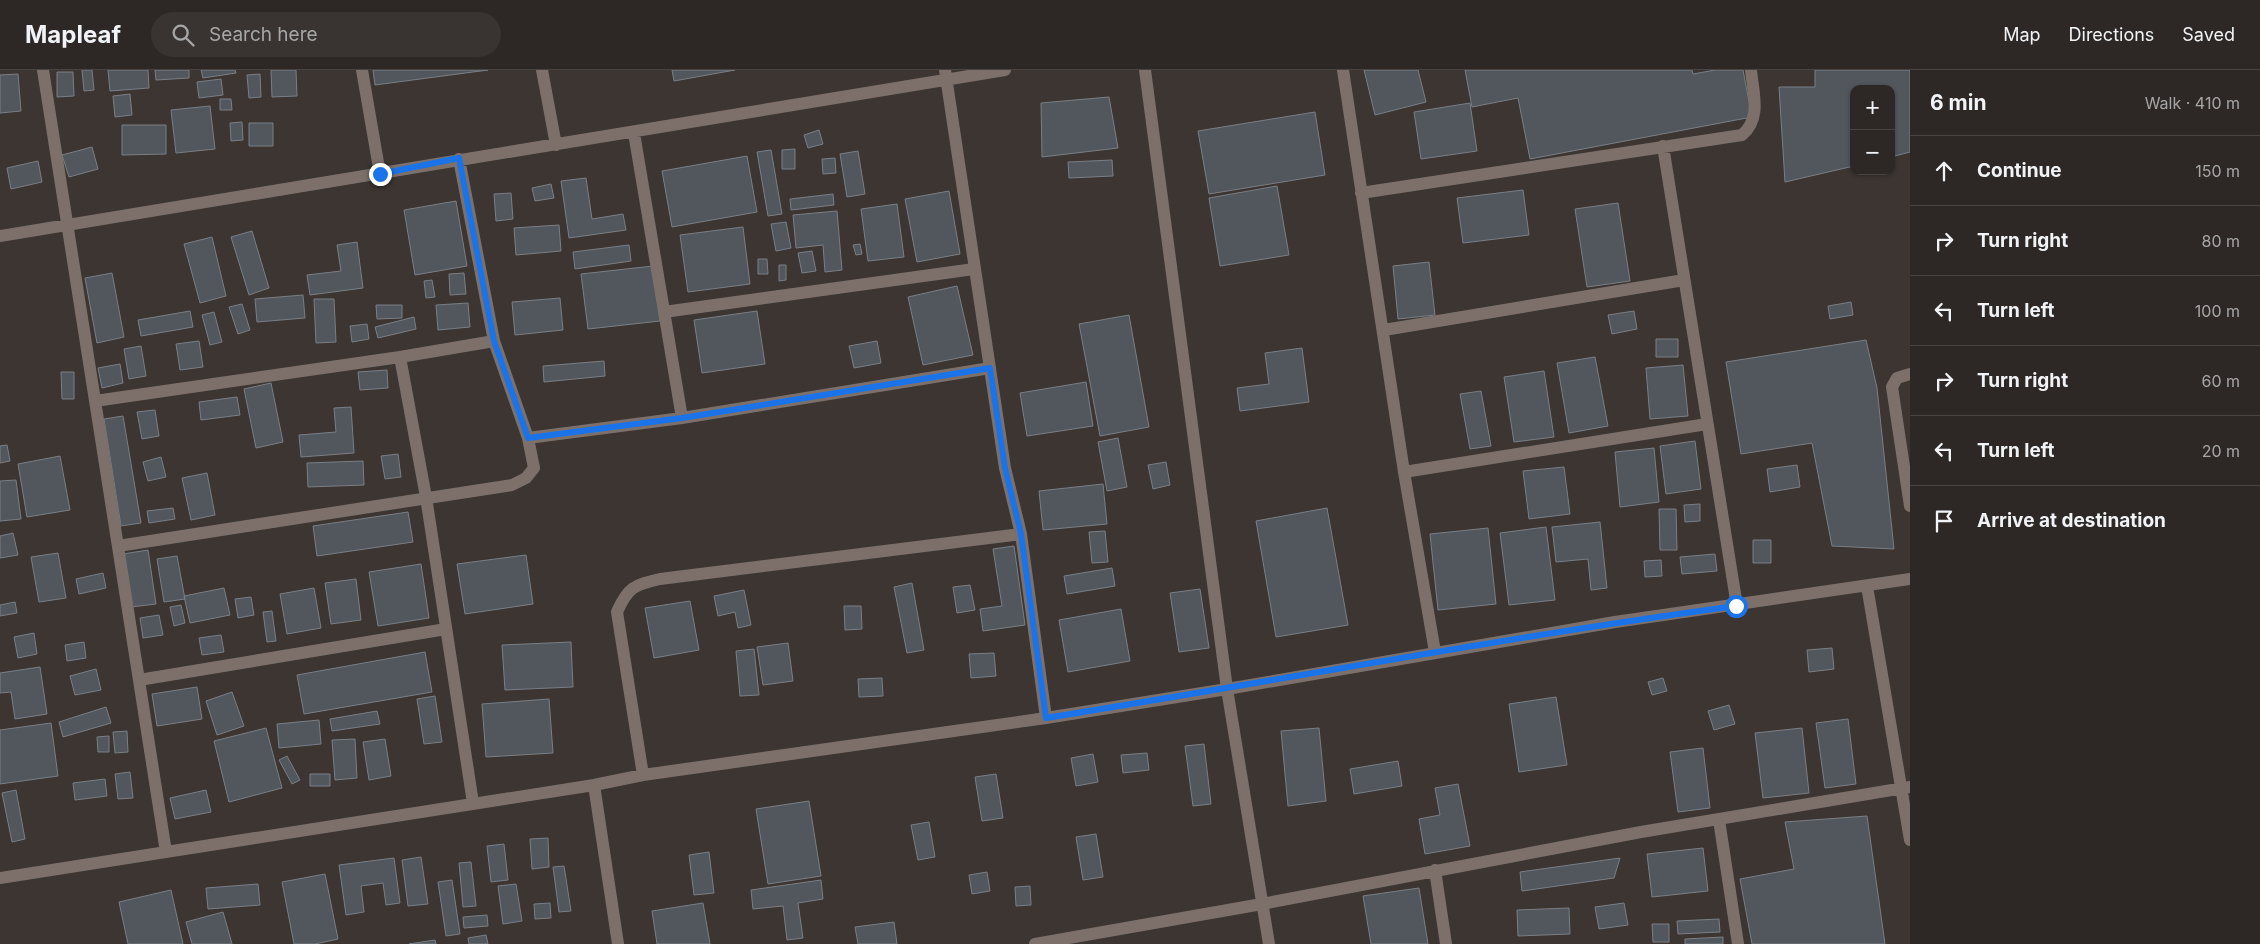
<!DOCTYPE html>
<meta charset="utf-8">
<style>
:root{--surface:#2d2826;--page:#393432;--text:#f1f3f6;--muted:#a7a6a7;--line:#484443}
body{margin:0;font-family:Inter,sans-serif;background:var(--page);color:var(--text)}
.controls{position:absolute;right:15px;top:15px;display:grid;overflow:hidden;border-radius:10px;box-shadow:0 1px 4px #0004}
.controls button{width:45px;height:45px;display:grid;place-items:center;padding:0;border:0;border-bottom:1px solid var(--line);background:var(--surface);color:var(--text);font:25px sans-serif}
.stop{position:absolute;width:15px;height:15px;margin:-11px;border:4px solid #1a73e8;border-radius:50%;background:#fff}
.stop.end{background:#1a73e8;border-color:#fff;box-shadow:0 1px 5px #0008}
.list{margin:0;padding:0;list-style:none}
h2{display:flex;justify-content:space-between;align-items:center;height:65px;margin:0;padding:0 20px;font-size:21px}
h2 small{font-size:16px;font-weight:400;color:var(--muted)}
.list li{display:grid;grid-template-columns:32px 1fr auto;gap:15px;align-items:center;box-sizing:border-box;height:70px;padding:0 20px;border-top:1px solid var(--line)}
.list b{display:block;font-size:19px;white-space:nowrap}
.list em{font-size:16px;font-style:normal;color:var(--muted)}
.icon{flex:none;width:28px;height:28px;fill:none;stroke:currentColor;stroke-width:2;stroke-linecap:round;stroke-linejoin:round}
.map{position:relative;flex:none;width:1910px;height:874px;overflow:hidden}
header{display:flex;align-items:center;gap:30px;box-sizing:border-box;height:70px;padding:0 25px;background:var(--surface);border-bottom:1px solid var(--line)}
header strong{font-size:24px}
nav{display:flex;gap:28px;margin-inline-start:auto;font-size:18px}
.search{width:350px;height:45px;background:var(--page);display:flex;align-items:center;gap:12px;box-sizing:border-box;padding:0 18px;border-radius:28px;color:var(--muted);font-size:19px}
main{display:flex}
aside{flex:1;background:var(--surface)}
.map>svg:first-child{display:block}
</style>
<header>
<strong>Mapleaf</strong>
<div class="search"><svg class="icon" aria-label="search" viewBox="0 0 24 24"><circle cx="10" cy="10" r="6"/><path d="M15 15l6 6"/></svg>Search here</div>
<nav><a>Map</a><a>Directions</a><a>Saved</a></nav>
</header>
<main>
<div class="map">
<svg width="1910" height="874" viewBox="0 0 1910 874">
<rect width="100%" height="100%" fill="#3c3532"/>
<path fill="#52565d" stroke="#7a7f86" d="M 82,0 L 92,0 L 94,20 L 84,21 Z
M 108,0 L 148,0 L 149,18 L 110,21 Z
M 155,0 L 189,0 L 189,8 L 156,10 Z
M 201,0 L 235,0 L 236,3 L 203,8 Z
M 271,0 L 296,0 L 297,26 L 272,27 Z
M 373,0 L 488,0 L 375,15 Z
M 672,0 L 735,0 L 674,11 Z
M 1364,0 L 1418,0 L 1426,32 L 1375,45 Z
M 1465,0 L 1692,0 L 1693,4 L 1715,0 L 1743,0 L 1752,47 L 1530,89 L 1518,28 L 1472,37 Z
M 1815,0 L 1910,0 L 1910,82 L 1891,87 L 1891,19 L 1854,19 L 1854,96 L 1785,112 L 1779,17 L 1815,17 Z
M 57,2 L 73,2 L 74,26 L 57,27 Z
M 18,4 L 21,41 L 0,43 L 0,5 Z
M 260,4 L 261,27 L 249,28 L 247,5 Z
M 221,9 L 223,25 L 199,28 L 197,12 Z
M 130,24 L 132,45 L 115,47 L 113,26 Z
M 1109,27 L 1118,78 L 1042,87 L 1041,33 Z
M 220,29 L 231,29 L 232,40 L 220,40 Z
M 1470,33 L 1477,81 L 1421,89 L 1414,42 Z
M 210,36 L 215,79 L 176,83 L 171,40 Z
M 1315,42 L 1325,105 L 1209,124 L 1198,61 Z
M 242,52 L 243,70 L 231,71 L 230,53 Z
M 249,53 L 273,53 L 273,76 L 249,76 Z
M 122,55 L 166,55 L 166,84 L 122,85 Z
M 819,60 L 823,74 L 808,78 L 804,65 Z
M 92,77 L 98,99 L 69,107 L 62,85 Z
M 795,79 L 795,99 L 782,99 L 782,80 Z
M 771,80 L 782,144 L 768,146 L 757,82 Z
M 858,81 L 865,124 L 847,127 L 840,84 Z
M 747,86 L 757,142 L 672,157 L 662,101 Z
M 835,88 L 836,103 L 823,104 L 822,89 Z
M 1112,90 L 1113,106 L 1069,108 L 1068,92 Z
M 38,91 L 42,112 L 11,119 L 7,98 Z
M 586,108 L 592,149 L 623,144 L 626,160 L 569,168 L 561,111 Z
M 551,114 L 554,128 L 535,131 L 532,118 Z
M 1277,116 L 1289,185 L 1220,196 L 1209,128 Z
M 1523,120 L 1529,165 L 1463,173 L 1457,128 Z
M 949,121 L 960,184 L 917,192 L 905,129 Z
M 511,123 L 513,149 L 496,151 L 494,124 Z
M 833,124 L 834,135 L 791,140 L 790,129 Z
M 456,131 L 467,196 L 415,205 L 404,140 Z
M 1618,133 L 1630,211 L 1587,217 L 1575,139 Z
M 897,134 L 904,187 L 868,191 L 861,139 Z
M 837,141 L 842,200 L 825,202 L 823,175 L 796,178 L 793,145 Z
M 786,152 L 791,178 L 776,181 L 771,154 Z
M 559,155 L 561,181 L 516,185 L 514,158 Z
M 743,157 L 750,214 L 688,222 L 680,165 Z
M 252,161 L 269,218 L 249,225 L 231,167 Z
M 212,167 L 226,226 L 200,233 L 184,174 Z
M 357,172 L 363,218 L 310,225 L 307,205 L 341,201 L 337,175 Z
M 860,174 L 862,184 L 856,185 L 853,175 Z
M 629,175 L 631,191 L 575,199 L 573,182 Z
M 812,181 L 816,201 L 802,203 L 798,183 Z
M 758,189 L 767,189 L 768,204 L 758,204 Z
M 1429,192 L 1435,245 L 1398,249 L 1393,196 Z
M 779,195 L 786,195 L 786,210 L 779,211 Z
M 653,196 L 660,251 L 588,259 L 581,204 Z
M 112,203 L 124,267 L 97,273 L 85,208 Z
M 464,203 L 466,224 L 450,225 L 449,204 Z
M 432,210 L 435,227 L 426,228 L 424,211 Z
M 957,216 L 973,285 L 923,295 L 908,227 Z
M 303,225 L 305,248 L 257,252 L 255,229 Z
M 560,228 L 563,260 L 515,265 L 512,232 Z
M 314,229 L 334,229 L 336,272 L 316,273 Z
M 1851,232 L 1853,245 L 1830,249 L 1828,236 Z
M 468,233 L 470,257 L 438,260 L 436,235 Z
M 242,234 L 250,260 L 238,264 L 229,237 Z
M 376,235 L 402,235 L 402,248 L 377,249 Z
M 190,241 L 193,257 L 141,266 L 138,250 Z
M 757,241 L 765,294 L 702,303 L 694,250 Z
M 1634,241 L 1637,259 L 1612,264 L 1608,245 Z
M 214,242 L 222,272 L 210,275 L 202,245 Z
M 1129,245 L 1149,357 L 1100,366 L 1079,254 Z
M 414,247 L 416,259 L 378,268 L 375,257 Z
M 367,254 L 369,269 L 352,272 L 350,256 Z
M 1656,269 L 1678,269 L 1678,287 L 1656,287 Z
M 1866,270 L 1877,318 L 1894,479 L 1832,476 L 1812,373 L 1741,384 L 1726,292 Z
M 199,271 L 203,297 L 180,300 L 176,274 Z
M 877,271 L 881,293 L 854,298 L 849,276 Z
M 141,276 L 146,306 L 129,309 L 124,279 Z
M 1302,278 L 1309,332 L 1240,341 L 1237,318 L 1269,314 L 1265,283 Z
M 1595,287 L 1608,356 L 1569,363 L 1557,293 Z
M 604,291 L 605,306 L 544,312 L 543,296 Z
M 120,294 L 123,313 L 102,318 L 98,298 Z
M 1683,295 L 1688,346 L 1650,349 L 1646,298 Z
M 387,300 L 388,318 L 360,320 L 358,302 Z
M 1544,301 L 1554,367 L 1514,372 L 1504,307 Z
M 61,302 L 74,302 L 74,329 L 62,329 Z
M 1086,312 L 1093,356 L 1027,366 L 1020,323 Z
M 271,313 L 283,372 L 256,378 L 244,319 Z
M 1481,321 L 1491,376 L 1470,379 L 1460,324 Z
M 237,327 L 240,345 L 201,350 L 199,332 Z
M 351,337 L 354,383 L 301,387 L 299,365 L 336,362 L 334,338 Z
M 155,340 L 159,366 L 142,369 L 137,342 Z
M 123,346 L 141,453 L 121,456 L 104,349 Z
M 1118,368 L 1127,417 L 1107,421 L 1098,372 Z
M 1695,371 L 1701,419 L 1666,424 L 1660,376 Z
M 7,375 L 10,391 L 0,393 L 0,376 Z
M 1654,378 L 1659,432 L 1620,437 L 1615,382 Z
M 398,384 L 401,407 L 385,409 L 381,386 Z
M 60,386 L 70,440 L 27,447 L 18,394 Z
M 161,387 L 166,407 L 148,411 L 143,392 Z
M 363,391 L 364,415 L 308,417 L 307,393 Z
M 1166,392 L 1170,415 L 1153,419 L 1148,395 Z
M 1797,395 L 1800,417 L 1770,422 L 1767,399 Z
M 1564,397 L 1570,444 L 1529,449 L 1523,401 Z
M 207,403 L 215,445 L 191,450 L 182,408 Z
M 16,410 L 21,449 L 0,451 L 0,411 Z
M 1103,414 L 1107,454 L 1043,460 L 1039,421 Z
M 1700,434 L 1700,451 L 1685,452 L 1684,435 Z
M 173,438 L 175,449 L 149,453 L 147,441 Z
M 1327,438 L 1348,555 L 1276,567 L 1256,451 Z
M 1659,439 L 1676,439 L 1677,480 L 1660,480 Z
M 408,442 L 413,472 L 317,486 L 313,456 Z
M 1600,452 L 1607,518 L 1591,520 L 1588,489 L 1556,492 L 1552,457 Z
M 1546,457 L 1555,530 L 1509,535 L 1500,463 Z
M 1488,458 L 1496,534 L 1438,540 L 1430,464 Z
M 1105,461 L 1108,492 L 1092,493 L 1089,462 Z
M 13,463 L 18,485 L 0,488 L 0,466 Z
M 1753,470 L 1771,470 L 1771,493 L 1753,493 Z
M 1014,476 L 1025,555 L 983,561 L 980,539 L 1002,536 L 993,479 Z
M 148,480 L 156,534 L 131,537 L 123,484 Z
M 58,483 L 66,528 L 39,532 L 31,487 Z
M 1715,484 L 1717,501 L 1682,504 L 1680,487 Z
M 526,485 L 533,534 L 465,544 L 457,494 Z
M 177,486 L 185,529 L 164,532 L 157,489 Z
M 1661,490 L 1662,506 L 1645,507 L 1644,491 Z
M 421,494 L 429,548 L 378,556 L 369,502 Z
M 1112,498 L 1115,516 L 1067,524 L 1064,506 Z
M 103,503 L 106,518 L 79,524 L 76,509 Z
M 356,509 L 361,550 L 331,554 L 325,513 Z
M 912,513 L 924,580 L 907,583 L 894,517 Z
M 970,515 L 975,540 L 957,543 L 953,517 Z
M 224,518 L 230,545 L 190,553 L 184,526 Z
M 314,518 L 321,558 L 287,564 L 280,524 Z
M 1200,519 L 1209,578 L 1179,582 L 1170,523 Z
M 744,520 L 751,555 L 738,558 L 735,542 L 718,546 L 714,526 Z
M 251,527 L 254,545 L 238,548 L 235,529 Z
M 690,531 L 699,580 L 654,588 L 645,538 Z
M 15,532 L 17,543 L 0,546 L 0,535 Z
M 181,535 L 185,553 L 174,556 L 170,537 Z
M 844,536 L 861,536 L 862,559 L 845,560 Z
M 1121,539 L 1130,591 L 1068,602 L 1059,550 Z
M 272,541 L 276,571 L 267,572 L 263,542 Z
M 159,545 L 163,565 L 143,568 L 140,548 Z
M 34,563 L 37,584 L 18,588 L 14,567 Z
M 221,565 L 224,582 L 202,585 L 199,568 Z
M 84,572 L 86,588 L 67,591 L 65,575 Z
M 571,572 L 573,617 L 505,620 L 502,575 Z
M 788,573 L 793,611 L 763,615 L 757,577 Z
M 1832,578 L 1834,599 L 1809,602 L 1807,580 Z
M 754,579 L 759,625 L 740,626 L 736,581 Z
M 425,582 L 432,622 L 304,644 L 297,605 Z
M 994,583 L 996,606 L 971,608 L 969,584 Z
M 40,597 L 47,644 L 15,649 L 11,622 L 0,623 L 0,603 Z
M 96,599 L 101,620 L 75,625 L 70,606 Z
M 882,608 L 883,626 L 859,627 L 858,609 Z
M 1663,608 L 1667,621 L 1652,625 L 1648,612 Z
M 197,617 L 202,649 L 157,656 L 152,624 Z
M 232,622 L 244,656 L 217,665 L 206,631 Z
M 435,626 L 442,672 L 424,674 L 417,629 Z
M 1556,627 L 1567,695 L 1519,702 L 1509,634 Z
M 549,629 L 553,683 L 486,687 L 482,634 Z
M 1729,635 L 1735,654 L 1714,660 L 1708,641 Z
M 106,637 L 111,653 L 63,667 L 59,652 Z
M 377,641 L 380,654 L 332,661 L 330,649 Z
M 1848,649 L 1856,714 L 1825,718 L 1816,653 Z
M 319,650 L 321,674 L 279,678 L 277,654 Z
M 51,653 L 58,706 L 0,714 L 0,660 Z
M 266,658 L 282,718 L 229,732 L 214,671 Z
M 1319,658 L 1326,731 L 1288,736 L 1281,661 Z
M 1802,658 L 1809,723 L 1763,728 L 1755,663 Z
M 127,661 L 128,682 L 115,683 L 113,662 Z
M 109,666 L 109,682 L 98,682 L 97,667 Z
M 355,669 L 357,708 L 335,710 L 332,670 Z
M 385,669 L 391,706 L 369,710 L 363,672 Z
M 1204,674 L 1211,734 L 1193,736 L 1185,676 Z
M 1703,678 L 1710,738 L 1678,742 L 1670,682 Z
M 1147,683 L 1149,700 L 1123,703 L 1121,685 Z
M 1093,684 L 1098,712 L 1076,716 L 1071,688 Z
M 287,686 L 300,710 L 292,714 L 279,690 Z
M 1398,691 L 1402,716 L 1354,724 L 1350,699 Z
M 130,702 L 133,728 L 118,729 L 115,704 Z
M 310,704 L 330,704 L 330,716 L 310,716 Z
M 996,704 L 1003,748 L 982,751 L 975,707 Z
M 105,709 L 107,726 L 75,730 L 73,713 Z
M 1458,714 L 1470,776 L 1425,784 L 1419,749 L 1440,745 L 1435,718 Z
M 16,720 L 25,769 L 12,772 L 2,723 Z
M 206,720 L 211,742 L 175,749 L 170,728 Z
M 809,731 L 821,806 L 768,814 L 756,739 Z
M 1867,746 L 1885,874 L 1752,874 L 1740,809 L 1794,799 L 1785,752 Z
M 929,752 L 935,787 L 918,790 L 911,755 Z
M 1096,764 L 1103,807 L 1083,810 L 1076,767 Z
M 548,768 L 549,797 L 532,799 L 530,769 Z
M 504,774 L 508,810 L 491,812 L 487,776 Z
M 1703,778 L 1708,821 L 1652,827 L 1647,784 Z
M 709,782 L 714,823 L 694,825 L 689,785 Z
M 421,787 L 428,834 L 408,836 L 402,790 Z
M 394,788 L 400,833 L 386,835 L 383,813 L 361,816 L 364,842 L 346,845 L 339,795 Z
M 1620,788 L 1614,808 L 1522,821 L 1520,802 Z
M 471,792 L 476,836 L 463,837 L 459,793 Z
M 564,796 L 571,841 L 559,842 L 553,797 Z
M 987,802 L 990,821 L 972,824 L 969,805 Z
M 325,804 L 338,869 L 315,874 L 294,874 L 282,812 Z
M 452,810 L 460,864 L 446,866 L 438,812 Z
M 821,810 L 823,829 L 798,833 L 803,868 L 787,870 L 783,836 L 753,839 L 751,820 Z
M 258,814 L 260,835 L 208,839 L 206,818 Z
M 516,814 L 522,851 L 503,854 L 498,816 Z
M 1030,816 L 1031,835 L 1016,836 L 1015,817 Z
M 1419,818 L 1428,874 L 1371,874 L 1363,826 Z
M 171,820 L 183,874 L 128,874 L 119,832 Z
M 550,833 L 551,848 L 535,849 L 534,834 Z
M 703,833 L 710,874 L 657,874 L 652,841 Z
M 1624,833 L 1628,855 L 1599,859 L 1595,837 Z
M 1569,838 L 1570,864 L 1518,866 L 1517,840 Z
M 223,842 L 232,874 L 192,874 L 186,852 Z
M 487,845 L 488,856 L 464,858 L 463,847 Z
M 1719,849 L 1720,862 L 1678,864 L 1677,851 Z
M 894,852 L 897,874 L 858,874 L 855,857 Z
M 1652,854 L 1669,854 L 1669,872 L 1653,872 Z
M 486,865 L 488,874 L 469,874 L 468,868 Z
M 1723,867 L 1723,874 L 1685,874 L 1685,869 Z
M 435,870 L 436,874 L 409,874 Z"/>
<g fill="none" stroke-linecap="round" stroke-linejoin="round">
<path stroke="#7d706a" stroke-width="12" d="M 43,0 L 166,782
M 362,0 L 380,104
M 542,0 L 556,75
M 945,0 L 1005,398 L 1021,464 L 1046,648
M 1145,0 L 1227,619 L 1269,874
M 1343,0 L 1404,402 L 1435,582
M 634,63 L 682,348
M 1663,76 L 1737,536
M 1361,123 L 1742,65 C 1762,48 1753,23 1751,0
M 0,166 L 1005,0
M 664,242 L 974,199
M 1384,260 L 1684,210
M 400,287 L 426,427 L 473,733
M 1910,304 L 1897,308 L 1892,317 L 1910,436
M 95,331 L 400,287 L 494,271
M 528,368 L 682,348 L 990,298
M 1404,402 L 1707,354
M 118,476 L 512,415 L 526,408 L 534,398 L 528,368 L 494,271 L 459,89
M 1867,516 L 1910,770
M 139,610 L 446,559
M 643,705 L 617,542 C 628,517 634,515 660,509 L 1021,464
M 594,715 L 618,874
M 1719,750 L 1738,874
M 1435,800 L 1446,874
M 0,808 L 594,715 L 643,705 L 1046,648 L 1227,619 L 1615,552 L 1910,509
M 1035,874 L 1262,834 L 1641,762 L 1910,717"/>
</g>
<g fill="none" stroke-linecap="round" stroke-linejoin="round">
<path stroke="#1a73e8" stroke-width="6" d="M 380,104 L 459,88 L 494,271 L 528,368 L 682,348 L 990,298 L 1005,398 L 1021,464 L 1046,648 C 1277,611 1505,567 1736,536"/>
</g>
</svg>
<div class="controls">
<button>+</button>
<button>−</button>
</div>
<div class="stop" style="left:1736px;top:536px"></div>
<div class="stop end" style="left:380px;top:104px"></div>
</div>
<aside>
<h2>6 min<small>Walk · 410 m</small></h2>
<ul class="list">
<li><svg class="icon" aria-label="ahead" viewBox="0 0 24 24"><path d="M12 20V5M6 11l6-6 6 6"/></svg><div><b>Continue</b></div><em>150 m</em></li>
<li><svg class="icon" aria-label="right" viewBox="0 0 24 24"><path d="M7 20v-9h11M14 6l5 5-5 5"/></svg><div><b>Turn right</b></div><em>80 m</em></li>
<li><svg class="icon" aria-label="left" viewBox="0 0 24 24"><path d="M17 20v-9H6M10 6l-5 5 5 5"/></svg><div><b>Turn left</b></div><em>100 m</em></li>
<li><svg class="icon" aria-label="right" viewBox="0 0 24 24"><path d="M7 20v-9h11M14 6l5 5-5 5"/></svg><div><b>Turn right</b></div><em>60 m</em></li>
<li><svg class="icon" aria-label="left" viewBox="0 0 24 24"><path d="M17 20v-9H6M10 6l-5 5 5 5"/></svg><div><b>Turn left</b></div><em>20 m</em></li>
<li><svg class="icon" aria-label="arrive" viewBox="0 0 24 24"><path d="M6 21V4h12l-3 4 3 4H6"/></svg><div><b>Arrive at destination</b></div></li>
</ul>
</aside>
</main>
